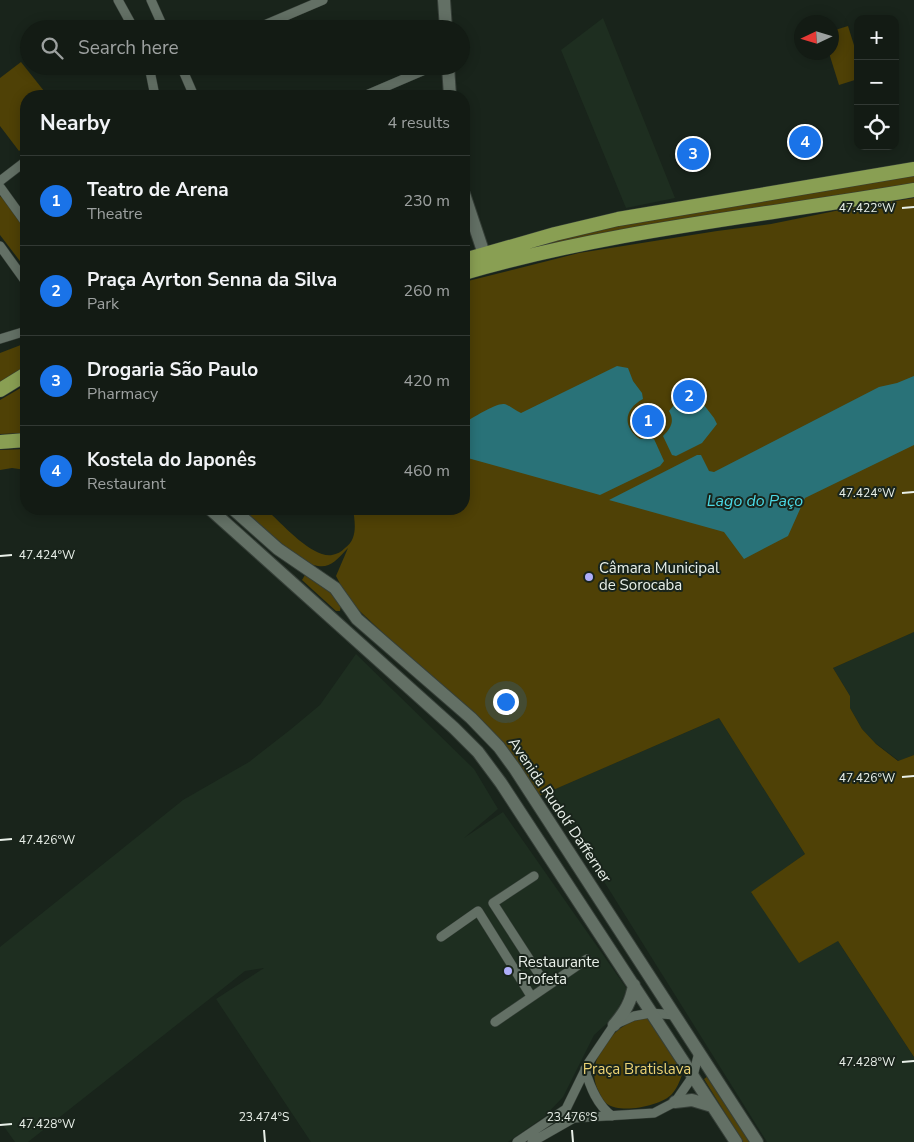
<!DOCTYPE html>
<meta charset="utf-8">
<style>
:root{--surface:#131b14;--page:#1c241d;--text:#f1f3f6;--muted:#9da1a0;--line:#323934;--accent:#1a73e8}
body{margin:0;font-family:"Nunito Sans",sans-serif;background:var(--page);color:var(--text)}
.controls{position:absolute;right:15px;top:15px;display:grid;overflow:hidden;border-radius:10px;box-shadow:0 2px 12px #0003}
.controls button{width:45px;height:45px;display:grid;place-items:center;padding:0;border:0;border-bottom:1px solid var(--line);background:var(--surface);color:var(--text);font:25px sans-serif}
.compass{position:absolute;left:794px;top:15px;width:45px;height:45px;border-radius:50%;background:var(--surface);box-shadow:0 2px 12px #0003;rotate:266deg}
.you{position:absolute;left:505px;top:701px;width:18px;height:18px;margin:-12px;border:4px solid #fff;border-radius:50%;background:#1a73e8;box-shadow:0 0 0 8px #1a73e833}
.badge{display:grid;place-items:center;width:32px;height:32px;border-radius:50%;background:var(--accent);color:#fff;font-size:16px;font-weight:700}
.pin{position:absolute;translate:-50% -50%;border:2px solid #fff;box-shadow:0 1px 5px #0006}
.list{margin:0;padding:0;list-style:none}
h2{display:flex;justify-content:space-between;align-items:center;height:65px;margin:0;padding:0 20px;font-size:21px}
h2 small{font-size:16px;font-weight:400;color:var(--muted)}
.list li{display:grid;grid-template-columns:32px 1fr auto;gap:15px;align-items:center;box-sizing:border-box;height:90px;padding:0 20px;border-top:1px solid var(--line)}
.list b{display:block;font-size:19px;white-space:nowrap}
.list p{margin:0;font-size:16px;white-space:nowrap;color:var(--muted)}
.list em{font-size:16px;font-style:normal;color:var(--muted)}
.icon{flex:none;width:28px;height:28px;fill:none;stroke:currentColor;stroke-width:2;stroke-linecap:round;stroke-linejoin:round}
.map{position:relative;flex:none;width:914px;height:1142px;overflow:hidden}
.search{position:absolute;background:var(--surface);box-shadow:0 2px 12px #0003;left:20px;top:20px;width:450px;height:55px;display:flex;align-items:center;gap:12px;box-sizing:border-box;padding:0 18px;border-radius:28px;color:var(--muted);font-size:19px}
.panel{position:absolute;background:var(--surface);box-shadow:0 2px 12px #0003;left:20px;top:90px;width:450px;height:425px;border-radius:20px}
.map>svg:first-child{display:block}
</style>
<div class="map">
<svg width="914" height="1142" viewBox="0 0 914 1142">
<rect width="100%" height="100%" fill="#19241b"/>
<path fill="#1e2e20" d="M 603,18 L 675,198 L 626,208 L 561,50 Z
M 914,632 L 914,755 L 899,761 L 874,742 L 862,729 L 850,708 L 850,696 L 833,668 Z
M 356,654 L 474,769 L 498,809 L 464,838 L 503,812 L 627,989 L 614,1017 L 594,1035 L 563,1097 L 544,1117 L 508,1142 L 311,1142 L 216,999 L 264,968 L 245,971 L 28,1142 L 15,1142 L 0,1121 L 0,947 L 183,800 L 249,762 L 290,730 L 320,705 Z
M 719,718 L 805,854 L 751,893 L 838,941 L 914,1057 L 914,1142 L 767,1142 L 548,792 Z"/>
<path fill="#4f4106" d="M 848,26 L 858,58 L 858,79 L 839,85 L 829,53 L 832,52 L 832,31 Z
M 21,62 L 48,96 L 26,96 L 26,145 L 19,151 L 0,126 L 0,78 Z
M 914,174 L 914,184 L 488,261 L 483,257 L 609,226 Z
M 0,196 L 4,199 L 26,231 L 26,269 L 0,235 Z
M 914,198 L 914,632 L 833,668 L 850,696 L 850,708 L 862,729 L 876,744 L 898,761 L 914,755 L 914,1057 L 838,941 L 799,963 L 751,892 L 805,854 L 719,718 L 537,797 L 480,724 L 349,601 L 336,576 L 348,548 C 332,565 327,572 303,561 L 240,509 L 286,509 L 272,515 C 285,527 313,558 332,555 C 337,554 341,552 345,548 C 358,539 355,522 353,509 L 464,509 L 464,282 L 579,253 L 717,231 L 771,224 L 845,209 Z
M 26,343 L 26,368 L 0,384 L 0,353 Z
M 24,386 L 26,386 L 26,433 L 0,434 L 0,400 Z
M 26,449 L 26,470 L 12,468 L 0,470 L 0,450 Z
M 305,575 L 329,588 L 341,605 L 340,611 L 336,611 L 302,580 Z
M 649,1017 L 684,1069 C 681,1078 678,1087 672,1094 C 661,1106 621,1114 607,1104 C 602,1100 600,1094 597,1088 C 587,1064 606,1036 627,1024 C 633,1020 642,1019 649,1017 Z
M 708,1076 L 752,1142 L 743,1142 L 704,1079 Z"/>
<path fill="#297278" d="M 617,366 L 628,368 L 633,381 L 642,393 L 643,399 C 624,409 622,427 640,439 L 654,439 L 664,461 L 660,466 L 600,495 L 464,457 L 464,423 C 472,418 496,403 504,404 C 510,405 515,411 521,413 Z
M 914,376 L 914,445 L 805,498 L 788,536 L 744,559 L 724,532 L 609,500 L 697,455 L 701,455 L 709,471 L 714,472 L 879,387 L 897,383 Z
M 674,405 L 681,411 L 704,405 L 714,418 L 717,424 L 702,443 L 676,456 L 672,455 L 663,436 C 671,428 675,421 669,411 Z"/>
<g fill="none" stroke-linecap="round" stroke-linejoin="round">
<defs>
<path id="street" d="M 118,0 L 134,29
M 151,0 L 164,29
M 255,29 L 323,0
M 149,66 L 155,96
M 181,66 L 194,96
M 364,96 L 434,66
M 0,181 L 26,161
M 0,187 L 26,223
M 0,246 L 26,282
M 0,339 L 26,331
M 534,876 L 493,903 L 546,985
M 441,937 L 478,911 L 531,996
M 495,1022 L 587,959
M 585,1069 C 590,1087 597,1105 612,1116
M 517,1142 L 566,1109 L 589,1062 L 614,1025 L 634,1016 L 651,1013 L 674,1015
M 532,1142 L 574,1118 L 654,1113 L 675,1102 L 693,1076 L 699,1052"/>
<path id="secondary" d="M 444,0 L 446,29
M 448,66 L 450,96
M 464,194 L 484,254
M 210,509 L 454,728 L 478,752 L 501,783 L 736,1142
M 233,509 L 278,549 L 335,588 L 357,619 L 471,718 L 499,747 L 515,769 L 757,1142
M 614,1025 C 625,1012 631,1002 634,985
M 675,1102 L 692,1100 L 712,1106"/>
<path id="primary" d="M 464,260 L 555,234 L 618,219 L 914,169
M 464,273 C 611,230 763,216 914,190
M 0,390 L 26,374
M 0,442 L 26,440"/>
</defs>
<use href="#street" stroke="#363f38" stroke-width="10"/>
<use href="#secondary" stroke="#363f38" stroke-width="14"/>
<use href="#primary" stroke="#363f38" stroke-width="15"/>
<use href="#street" stroke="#637065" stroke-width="9"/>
<use href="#secondary" stroke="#637065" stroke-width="12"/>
<use href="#primary" stroke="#899f53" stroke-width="14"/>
</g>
<path fill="none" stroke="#e9f0e9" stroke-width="2" d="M 902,208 L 914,207M 902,493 L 914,492M 0,556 L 12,555M 902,777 L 914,776M 0,840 L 12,839M 902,1062 L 914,1061M 0,1125 L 12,1124M 264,1130 L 265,1142M 572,1130 L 573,1142"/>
<g fill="#afaefa" stroke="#19241b" stroke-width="2">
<circle cx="589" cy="577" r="5"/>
<circle cx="508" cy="971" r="5"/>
</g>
<g text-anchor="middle" stroke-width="4" stroke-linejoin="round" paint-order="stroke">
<g font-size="15" fill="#e9f0e9" stroke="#19241b" text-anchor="start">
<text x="599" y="573">Câmara Municipal<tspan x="599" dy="17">de Sorocaba</tspan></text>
<text x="518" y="967">Restaurante<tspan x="518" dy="17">Profeta</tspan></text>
</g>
<g font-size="15" fill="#e9f0e9" stroke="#19241b">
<text transform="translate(560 810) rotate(56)" y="5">Avenida Rudolf Dafferner</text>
</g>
<g font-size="15" fill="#ecd273" stroke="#19241b">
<text x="637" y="1074">Praça Bratislava</text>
</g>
<g font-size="16" font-style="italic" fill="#4bd9e5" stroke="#19241b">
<text x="755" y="506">Lago do Paço</text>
</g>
</g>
<g font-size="12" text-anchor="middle" fill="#e9f0e9" stroke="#19241b" stroke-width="4" stroke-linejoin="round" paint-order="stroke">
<text x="867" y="212">47.422°W</text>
<text x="867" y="497">47.424°W</text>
<text x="47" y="559">47.424°W</text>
<text x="867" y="782">47.426°W</text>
<text x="47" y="844">47.426°W</text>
<text x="867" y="1066">47.428°W</text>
<text x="264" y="1121">23.474°S</text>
<text x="572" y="1121">23.476°S</text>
<text x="47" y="1128">47.428°W</text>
</g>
</svg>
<div class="controls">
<button>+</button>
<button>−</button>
<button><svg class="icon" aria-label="locate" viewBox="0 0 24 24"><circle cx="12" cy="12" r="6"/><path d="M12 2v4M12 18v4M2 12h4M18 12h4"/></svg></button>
</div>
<svg class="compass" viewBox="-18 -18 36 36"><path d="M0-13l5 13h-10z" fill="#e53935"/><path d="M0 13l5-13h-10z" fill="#9da1a0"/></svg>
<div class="you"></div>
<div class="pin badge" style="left:648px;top:421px">1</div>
<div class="pin badge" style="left:689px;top:396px">2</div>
<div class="pin badge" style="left:693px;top:154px">3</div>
<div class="pin badge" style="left:805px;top:142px">4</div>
<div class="search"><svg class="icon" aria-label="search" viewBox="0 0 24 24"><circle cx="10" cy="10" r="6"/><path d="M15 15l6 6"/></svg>Search here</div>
<section class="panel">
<h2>Nearby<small>4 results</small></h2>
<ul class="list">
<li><span class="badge">1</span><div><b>Teatro de Arena</b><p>Theatre</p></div><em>230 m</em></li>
<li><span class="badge">2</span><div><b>Praça Ayrton Senna da Silva</b><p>Park</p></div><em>260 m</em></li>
<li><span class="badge">3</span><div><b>Drogaria São Paulo</b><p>Pharmacy</p></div><em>420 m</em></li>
<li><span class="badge">4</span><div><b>Kostela do Japonês</b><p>Restaurant</p></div><em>460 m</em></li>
</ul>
</section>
</div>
